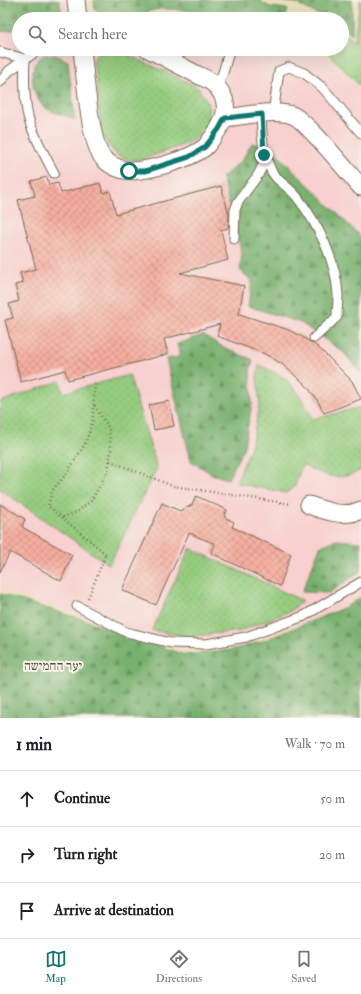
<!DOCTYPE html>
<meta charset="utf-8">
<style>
:root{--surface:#fff;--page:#f6f6f6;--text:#202124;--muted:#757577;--line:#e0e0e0;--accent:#0f766e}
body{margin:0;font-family:"IM FELL Double Pica","Frank Ruhl Libre",serif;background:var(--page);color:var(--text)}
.stop{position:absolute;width:12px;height:12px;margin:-9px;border:3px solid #0f766e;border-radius:50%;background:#fff}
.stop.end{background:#0f766e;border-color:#fff;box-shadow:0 1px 4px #0008}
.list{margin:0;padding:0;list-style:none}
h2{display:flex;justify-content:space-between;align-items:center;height:52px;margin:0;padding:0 16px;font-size:17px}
h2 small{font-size:13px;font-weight:400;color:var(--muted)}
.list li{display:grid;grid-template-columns:26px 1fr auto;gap:12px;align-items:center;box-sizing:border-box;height:56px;padding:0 16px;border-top:1px solid var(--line)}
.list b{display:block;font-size:15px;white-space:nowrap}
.list em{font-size:13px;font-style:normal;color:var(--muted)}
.icon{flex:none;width:22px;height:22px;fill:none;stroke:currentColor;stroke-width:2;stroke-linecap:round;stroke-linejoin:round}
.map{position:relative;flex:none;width:361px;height:718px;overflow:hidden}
.search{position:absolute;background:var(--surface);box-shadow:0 4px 16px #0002;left:12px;right:12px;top:12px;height:44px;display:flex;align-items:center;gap:10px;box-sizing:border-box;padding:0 14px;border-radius:22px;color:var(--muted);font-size:15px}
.sheet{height:220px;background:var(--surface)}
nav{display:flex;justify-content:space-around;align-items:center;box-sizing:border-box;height:56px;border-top:1px solid var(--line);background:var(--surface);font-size:11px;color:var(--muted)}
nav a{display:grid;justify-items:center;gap:2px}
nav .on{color:var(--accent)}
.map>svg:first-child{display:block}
</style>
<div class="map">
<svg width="361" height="718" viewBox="0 0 361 718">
<defs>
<pattern id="grass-tufts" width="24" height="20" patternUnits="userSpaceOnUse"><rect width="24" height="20" fill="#95cc7f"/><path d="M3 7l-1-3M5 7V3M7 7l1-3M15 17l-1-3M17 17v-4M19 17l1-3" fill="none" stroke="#81af6d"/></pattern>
<pattern id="forest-firs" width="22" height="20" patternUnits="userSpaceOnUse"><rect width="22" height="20" fill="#78b06e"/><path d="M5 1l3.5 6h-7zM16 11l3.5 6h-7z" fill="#648f5a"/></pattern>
<pattern id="park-dots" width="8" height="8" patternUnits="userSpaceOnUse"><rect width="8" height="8" fill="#95cc7f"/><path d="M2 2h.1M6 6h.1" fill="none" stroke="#81af6d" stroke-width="1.8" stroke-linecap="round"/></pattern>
<pattern id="building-cross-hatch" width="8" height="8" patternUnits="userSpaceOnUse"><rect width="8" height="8" fill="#f6afa0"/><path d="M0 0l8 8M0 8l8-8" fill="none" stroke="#c88f82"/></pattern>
</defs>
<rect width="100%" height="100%" fill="#f7f3e8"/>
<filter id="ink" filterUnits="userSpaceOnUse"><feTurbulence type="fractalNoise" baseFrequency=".025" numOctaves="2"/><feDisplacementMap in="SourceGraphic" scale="8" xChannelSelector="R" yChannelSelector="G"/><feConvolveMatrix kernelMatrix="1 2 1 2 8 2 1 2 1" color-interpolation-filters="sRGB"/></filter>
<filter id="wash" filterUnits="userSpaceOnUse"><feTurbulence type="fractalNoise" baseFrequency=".012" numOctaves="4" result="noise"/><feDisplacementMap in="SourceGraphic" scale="16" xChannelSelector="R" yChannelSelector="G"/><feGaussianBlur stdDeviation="0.9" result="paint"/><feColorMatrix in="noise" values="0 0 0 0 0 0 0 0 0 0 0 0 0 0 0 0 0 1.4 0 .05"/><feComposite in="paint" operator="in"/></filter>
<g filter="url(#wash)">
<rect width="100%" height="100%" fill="#e8e0bb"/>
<path fill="#f7d0cf" d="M 0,0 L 87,0 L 90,17 L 95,19 L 19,19 L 19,49 L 318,49 L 342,71 L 361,92 L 361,594 L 347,605 L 240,647 L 183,649 L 0,590 Z
M 160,12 L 201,16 L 209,19 L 139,19 Z"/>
<path fill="url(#grass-tufts)" stroke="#687b4e" d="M 360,0 L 361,0 L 361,87 L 324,49 L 342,49 L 342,34 L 354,42 Z"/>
<path fill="url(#forest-firs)" stroke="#5a6d46" d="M 0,0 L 59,0 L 63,19 L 19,19 L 19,29 L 0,32 Z
M 94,0 L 259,0 L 270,7 L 288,9 L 285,19 L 215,19 C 200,12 178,8 160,9 C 150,10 140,15 131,18 C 124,21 113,19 106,19 L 95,10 Z
M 270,0 L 352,0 L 352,35 L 342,27 L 342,19 L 326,19 L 296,3 Z
M 44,55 L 55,55 L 68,61 L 75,120 C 67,115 50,112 44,107 C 33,97 28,73 37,61 C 38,58 42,57 44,55 Z
M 252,143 L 273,150 L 361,237 L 361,373 L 343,352 L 301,323 L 248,306 L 252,281 L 240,270 L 242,254 L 222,178 L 242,160 Z
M 203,335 L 223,347 L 253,360 L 250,371 L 252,404 L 244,447 L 228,479 L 212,474 L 191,461 L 166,359 L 180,357 L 177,344 Z
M 335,540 L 361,542 L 361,571 L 329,593 L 302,592 L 320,547 Z
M 0,594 L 85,620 L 185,655 L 231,650 L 260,642 L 346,607 L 361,597 L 361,718 L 0,718 Z"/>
<path fill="url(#park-dots)" stroke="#687b4e" d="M 106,49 L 114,49 L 122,52 L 192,84 L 198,88 L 207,101 L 209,113 L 207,123 L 198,136 L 186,144 L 143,159 L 131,160 L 118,156 L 109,146 L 101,134 L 96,74 L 93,64 L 96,54 Z
M 259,365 L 285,378 L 298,393 L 313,419 L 361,407 L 361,470 C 337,483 325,475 302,465 L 295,486 L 286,493 L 236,483 L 251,447 L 260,403 L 257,378 Z
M 129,375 L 157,468 L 109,565 L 0,489 L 0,402 L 60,381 L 63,393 Z
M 190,548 L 303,601 L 290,611 L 240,631 L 188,637 L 152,630 Z"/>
<g id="blocks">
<path fill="url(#building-cross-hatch)" d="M 47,177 L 49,185 L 58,183 L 61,193 L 100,183 L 103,193 L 110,191 L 116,214 L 221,186 L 229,215 L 228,228 L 221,230 L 228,260 L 180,273 L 244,286 L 239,314 L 286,329 L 301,336 L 318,347 L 352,381 L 361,399 L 324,413 L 316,398 L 305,384 L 282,364 L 265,354 L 217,336 L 220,324 L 164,339 L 168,354 L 68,380 L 65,370 L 21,382 L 5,320 L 13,318 L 9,304 L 19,301 L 15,285 L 23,283 L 20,273 L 36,269 L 18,200 L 35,196 L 31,181 Z
M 169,401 L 174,426 L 154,430 L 149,405 Z
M 196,496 L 227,510 L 224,517 L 234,522 L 232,527 L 291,554 L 280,586 L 211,553 L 215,544 L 189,533 L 156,605 L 122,590 L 162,503 L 180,511 L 192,505 Z
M 0,504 L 25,519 L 22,527 L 72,555 L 61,581 L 10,552 L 0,572 Z"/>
</g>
</g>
<g filter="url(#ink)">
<use href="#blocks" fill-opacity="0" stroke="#786a55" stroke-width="1"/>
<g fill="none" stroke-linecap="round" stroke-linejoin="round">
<defs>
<path id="service" d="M 0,52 L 25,59 C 24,76 24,107 30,123 C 36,140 45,156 54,173
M 0,82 L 9,71 L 39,49
M 216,88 L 223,73 L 228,55
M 261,114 C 262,133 262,151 270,168 C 275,181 289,186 297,197 C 318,224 336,260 338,295 C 338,302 337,309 337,317 L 314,338
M 273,114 L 279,71 L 289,67 L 304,73 L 323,88 L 361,133
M 234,239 L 235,210 L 238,202 L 258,175 L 263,165 L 264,155
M 77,606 L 126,632 L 171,643 L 206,644 L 246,637 L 304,616 L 361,582"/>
<path id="minor" d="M 76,0 L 78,19
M 82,49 C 85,72 89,147 105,160 C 123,177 147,170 168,164 C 181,160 193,156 204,148 C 208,145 210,140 213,137 C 227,119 232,100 213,83 C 208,79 200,76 194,73 C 179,65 164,57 148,49
M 225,118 C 245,116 273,109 292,115 C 305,119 349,174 361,187
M 309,505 C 325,511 345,518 361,510"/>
</defs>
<use href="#service" stroke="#786a55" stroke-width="11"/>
<use href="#minor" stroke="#786a55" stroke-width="19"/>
<path stroke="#786a55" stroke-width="2.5" stroke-dasharray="1 3" stroke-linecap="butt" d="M 110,461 L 173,486 L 291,504
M 63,517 L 77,512 L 91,501 L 108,471 L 111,450 L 109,428 L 94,405
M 88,598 L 106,554 L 48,506 L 52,491 L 67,473 L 86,442 L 93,419 L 95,381"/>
<use href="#service" stroke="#fff" stroke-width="9"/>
<use href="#minor" stroke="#fff" stroke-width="17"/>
</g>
</g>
<g fill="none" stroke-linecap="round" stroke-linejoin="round" filter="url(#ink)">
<path stroke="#0f766e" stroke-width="5" d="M 129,171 L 145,171 L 189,157 L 205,147 L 219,129 L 225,118 L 262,114 L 264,155"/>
</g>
<g text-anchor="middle" stroke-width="4" stroke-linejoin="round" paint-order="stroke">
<g font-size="13" fill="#525236" stroke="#f7f3e8">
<text x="53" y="670">יער החמישה</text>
</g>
</g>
</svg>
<div class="stop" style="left:129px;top:171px"></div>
<div class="stop end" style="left:264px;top:155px"></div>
<div class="search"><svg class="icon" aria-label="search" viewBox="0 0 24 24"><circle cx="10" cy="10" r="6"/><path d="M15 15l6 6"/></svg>Search here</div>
</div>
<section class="sheet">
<h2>1 min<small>Walk · 70 m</small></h2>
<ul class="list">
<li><svg class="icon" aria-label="ahead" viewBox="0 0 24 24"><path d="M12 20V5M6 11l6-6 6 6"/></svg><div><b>Continue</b></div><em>50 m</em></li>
<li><svg class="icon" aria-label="right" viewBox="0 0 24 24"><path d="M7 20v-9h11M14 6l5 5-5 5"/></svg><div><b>Turn right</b></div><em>20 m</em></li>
<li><svg class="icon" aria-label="arrive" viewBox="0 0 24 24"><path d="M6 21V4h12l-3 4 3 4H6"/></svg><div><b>Arrive at destination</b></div></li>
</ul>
</section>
<nav>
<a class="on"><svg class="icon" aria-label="map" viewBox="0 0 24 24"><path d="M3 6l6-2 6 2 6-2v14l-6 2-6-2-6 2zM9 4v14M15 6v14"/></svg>Map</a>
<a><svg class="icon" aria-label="directions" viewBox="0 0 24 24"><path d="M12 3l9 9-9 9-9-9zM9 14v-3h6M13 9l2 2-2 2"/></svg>Directions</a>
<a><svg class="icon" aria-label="saved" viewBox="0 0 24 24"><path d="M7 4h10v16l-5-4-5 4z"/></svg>Saved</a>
</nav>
